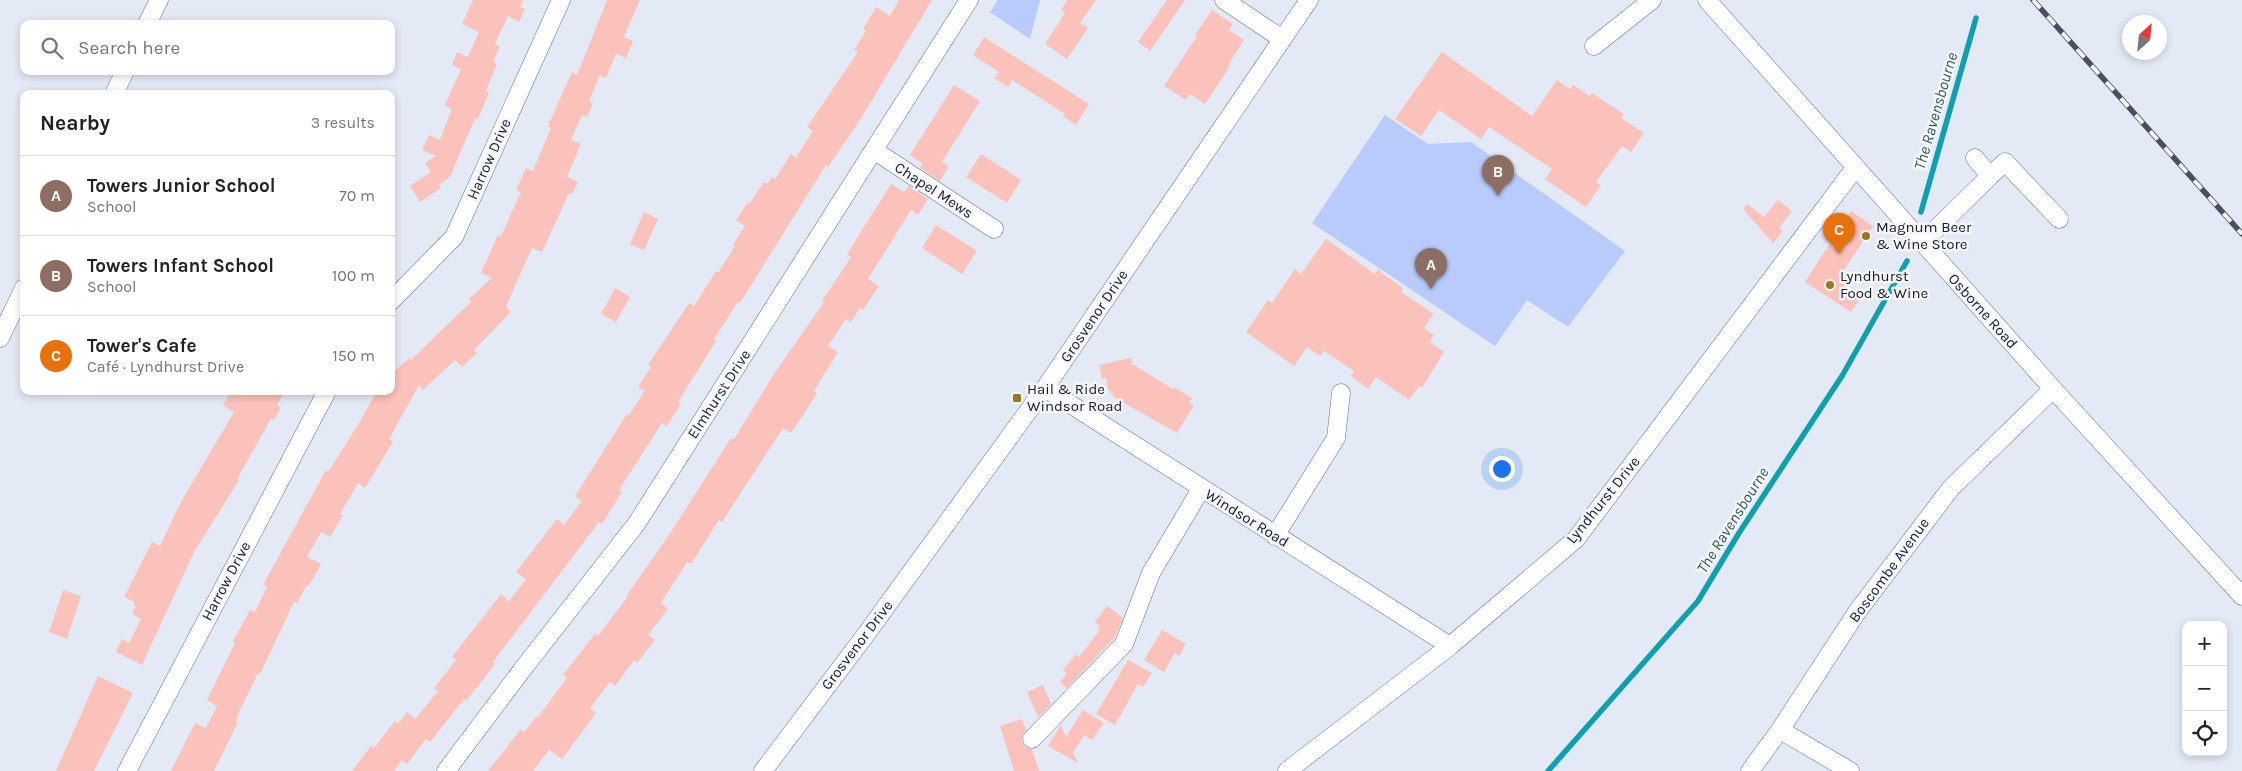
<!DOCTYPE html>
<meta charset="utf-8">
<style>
:root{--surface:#fff;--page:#f6f6f6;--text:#222;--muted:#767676;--line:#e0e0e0;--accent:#0b8043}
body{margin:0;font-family:Karla,sans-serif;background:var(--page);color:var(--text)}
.controls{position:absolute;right:15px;bottom:15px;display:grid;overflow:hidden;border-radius:10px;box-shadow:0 2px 8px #0003}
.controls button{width:45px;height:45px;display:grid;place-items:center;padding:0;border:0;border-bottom:1px solid var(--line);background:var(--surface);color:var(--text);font:25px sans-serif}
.compass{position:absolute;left:2122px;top:15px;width:45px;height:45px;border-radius:50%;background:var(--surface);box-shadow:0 2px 8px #0003;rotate:27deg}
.you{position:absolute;left:1501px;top:468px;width:18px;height:18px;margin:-12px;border:4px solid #fff;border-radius:50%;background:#1a73e8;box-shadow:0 0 0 8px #1a73e833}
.badge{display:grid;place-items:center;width:32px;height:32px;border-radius:50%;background:var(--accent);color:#fff;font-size:16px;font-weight:700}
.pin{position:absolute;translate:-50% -41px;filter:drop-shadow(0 1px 2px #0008)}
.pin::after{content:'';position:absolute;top:26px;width:18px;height:15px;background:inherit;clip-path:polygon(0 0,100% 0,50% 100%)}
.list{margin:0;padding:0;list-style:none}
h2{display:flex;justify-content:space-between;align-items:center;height:65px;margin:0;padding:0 20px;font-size:21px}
h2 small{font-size:16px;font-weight:400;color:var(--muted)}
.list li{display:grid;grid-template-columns:32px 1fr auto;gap:15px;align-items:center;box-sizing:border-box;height:80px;padding:0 20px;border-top:1px solid var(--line)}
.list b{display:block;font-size:19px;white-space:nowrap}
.list p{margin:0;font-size:16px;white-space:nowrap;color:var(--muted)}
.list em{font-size:16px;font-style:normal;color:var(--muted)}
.icon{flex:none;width:28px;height:28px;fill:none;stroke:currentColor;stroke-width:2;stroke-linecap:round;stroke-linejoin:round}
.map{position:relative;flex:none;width:2242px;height:771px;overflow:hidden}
.search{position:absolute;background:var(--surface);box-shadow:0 2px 8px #0003;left:20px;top:20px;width:375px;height:55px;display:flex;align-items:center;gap:12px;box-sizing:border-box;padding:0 18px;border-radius:10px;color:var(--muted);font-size:19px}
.panel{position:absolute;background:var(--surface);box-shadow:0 2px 8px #0003;left:20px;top:90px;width:375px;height:305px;border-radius:10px}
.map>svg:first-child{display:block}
</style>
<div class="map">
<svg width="2242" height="771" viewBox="0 0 2242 771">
<rect width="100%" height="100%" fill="#e4e9f6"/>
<path fill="#b8cbfb" d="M 998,0 L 1040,0 L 1030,39 L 990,12 Z
M 1385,115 L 1428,144 L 1471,142 L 1625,251 L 1568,327 L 1527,300 L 1495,346 L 1312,223 Z"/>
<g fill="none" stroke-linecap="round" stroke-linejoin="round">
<path stroke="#0fa0b0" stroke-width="5.5" d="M 1921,212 L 1976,18
M 1548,771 L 1698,601 L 1739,533 L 1842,376 L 1907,261"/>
</g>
<path fill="#fac2ba" d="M 473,0 L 523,0 L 520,7 L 525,9 L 519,22 L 508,16 L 495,44 L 500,46 L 493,62 L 497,64 L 486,91 L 489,93 L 478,119 L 475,118 L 450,177 L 439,185 L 441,188 L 420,202 L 410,186 L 431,172 L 425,163 L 436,156 L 422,150 L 429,135 L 440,140 L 452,109 L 445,105 L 461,69 L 452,65 L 457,52 L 468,57 L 479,32 L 462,24 Z
M 607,0 L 640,0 L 624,37 L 633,41 L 626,58 L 616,54 L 606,78 L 600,75 L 589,101 L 593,103 L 587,117 L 582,115 L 571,140 L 581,144 L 567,177 L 578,182 L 572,194 L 569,193 L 542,252 L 532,248 L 506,306 L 511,312 L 474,350 L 477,353 L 462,367 L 455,360 L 423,390 L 419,385 L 389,439 L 393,442 L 365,488 L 358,483 L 340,514 L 343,515 L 330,537 L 321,532 L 307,557 L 321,564 L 309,586 L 307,585 L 297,603 L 294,602 L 260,674 L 258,673 L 239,712 L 236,721 L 238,722 L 214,771 L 171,771 L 195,723 L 206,728 L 217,706 L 207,700 L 235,643 L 233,641 L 250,610 L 255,612 L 267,587 L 263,585 L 326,470 L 328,472 L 356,428 L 377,391 L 391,391 L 391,374 L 409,358 L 411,360 L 423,348 L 471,302 L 469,299 L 492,278 L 481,273 L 498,235 L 501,236 L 521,192 L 516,190 L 526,168 L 533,171 L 551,128 L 548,126 L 572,72 L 577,75 Z
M 899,0 L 932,0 L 860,120 L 828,167 L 826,165 L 740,303 L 738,302 L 714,339 L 716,341 L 678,402 L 681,404 L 667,426 L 662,423 L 619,490 L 622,492 L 602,524 L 599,522 L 493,662 L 495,664 L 482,681 L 466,701 L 464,699 L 430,742 L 426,739 L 407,764 L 402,760 L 394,771 L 352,771 L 371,746 L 374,748 L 395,721 L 398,724 L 407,712 L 415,719 L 438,691 L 434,688 L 456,660 L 452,657 L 501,594 L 509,601 L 526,579 L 516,572 L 557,519 L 564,525 L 582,501 L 575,496 L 627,414 L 629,415 L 645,391 L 638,387 L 651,367 L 648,365 L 689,303 L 694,306 L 716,271 L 718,273 L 735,246 L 733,245 L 745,226 L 736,220 L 748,202 L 750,203 L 764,182 L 767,184 L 772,177 L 775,179 L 791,154 L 796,158 L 813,131 L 807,127 L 858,52 L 854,50 L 866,31 L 863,29 L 876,7 L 890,16 Z
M 1067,0 L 1096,0 L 1080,23 L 1088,28 L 1067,59 L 1045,44 L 1065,13 L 1061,10 Z
M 1167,0 L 1185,0 L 1150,51 L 1138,42 Z
M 1212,10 L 1233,24 L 1229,30 L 1244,40 L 1228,65 L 1230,66 L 1205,104 L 1190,94 L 1186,100 L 1164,86 L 1197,36 L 1195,35 Z
M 984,37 L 1089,104 L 1076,125 L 1063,116 L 1065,114 L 1012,80 L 1008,87 L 994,78 L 999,72 L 973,55 Z
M 1442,52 L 1532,116 L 1557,80 L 1570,89 L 1573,85 L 1590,96 L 1592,93 L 1624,114 L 1621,118 L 1644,133 L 1631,152 L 1622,146 L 1596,182 L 1601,185 L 1586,207 L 1545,179 L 1552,169 L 1489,127 L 1481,139 L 1439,110 L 1421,136 L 1395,119 Z
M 954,85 L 980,101 L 942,162 L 949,166 L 940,181 L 920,168 L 923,164 L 910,155 Z
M 981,154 L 1021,180 L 1007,203 L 966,177 Z
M 891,184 L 904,192 L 909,186 L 928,199 L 918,215 L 911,210 L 868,279 L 879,286 L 863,310 L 860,308 L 851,322 L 846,319 L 828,346 L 838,352 L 814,391 L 817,393 L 807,409 L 791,433 L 783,428 L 722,522 L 719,520 L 691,564 L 687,562 L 661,603 L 668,609 L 648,635 L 655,640 L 637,663 L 634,660 L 615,686 L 610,682 L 590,708 L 596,713 L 562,759 L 549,750 L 533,771 L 488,771 L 521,729 L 524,732 L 537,716 L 538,717 L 567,678 L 563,675 L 595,634 L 598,636 L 628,596 L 627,595 L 671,532 L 731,438 L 734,439 L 774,374 L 824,302 L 822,301 L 851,257 L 847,254 Z
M 1778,200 L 1792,211 L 1779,228 L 1783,231 L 1773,243 L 1743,209 L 1747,204 L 1764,217 Z
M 1851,211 L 1873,226 L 1842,273 L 1852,280 L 1847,288 L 1861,297 L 1851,312 L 1805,282 Z
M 644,212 L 658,219 L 644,250 L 630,244 Z
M 936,225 L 977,251 L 962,274 L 922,248 Z
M 1326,239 L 1375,274 L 1378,270 L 1403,288 L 1401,292 L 1434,314 L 1424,328 L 1434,335 L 1430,342 L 1444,352 L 1422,388 L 1419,386 L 1409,400 L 1376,377 L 1368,389 L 1351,376 L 1354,371 L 1324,351 L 1320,356 L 1307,347 L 1294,366 L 1246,332 L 1268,300 L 1272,303 L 1295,269 L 1301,274 Z
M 615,288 L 630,297 L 616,322 L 601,314 Z
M 1131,358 L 1132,364 L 1173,389 L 1174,387 L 1192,398 L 1189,403 L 1194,405 L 1177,433 L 1115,398 L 1108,389 L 1106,378 L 1102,379 L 1099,365 Z
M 231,391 L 285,391 L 277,405 L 281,407 L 274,420 L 271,419 L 237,479 L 239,480 L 194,552 L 142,665 L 116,652 L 122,639 L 129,643 L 141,619 L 132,614 L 136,606 L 133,605 L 135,602 L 124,597 L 152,542 L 160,546 L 181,502 L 234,412 L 223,406 Z
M 63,590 L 81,596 L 67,639 L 49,632 Z
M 1107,606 L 1123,618 L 1115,637 L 1067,688 L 1060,682 L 1067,674 L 1063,670 L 1076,654 L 1079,657 L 1100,630 L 1098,628 L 1100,626 L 1095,622 Z
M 1162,630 L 1186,644 L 1179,656 L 1175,653 L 1164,672 L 1144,660 Z
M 1128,660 L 1152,673 L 1143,687 L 1138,684 L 1115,725 L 1096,714 Z
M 98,676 L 133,693 L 94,771 L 56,771 Z
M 1043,685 L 1051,704 L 1038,717 L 1027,692 Z
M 1083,710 L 1104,723 L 1092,740 L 1084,735 L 1073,753 L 1078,763 L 1048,746 L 1061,725 L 1066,737 Z
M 1022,719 L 1026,730 L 1022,736 L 1022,742 L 1025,747 L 1032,749 L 1039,771 L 1014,771 L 1000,726 Z"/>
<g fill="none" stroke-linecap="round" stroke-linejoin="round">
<defs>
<path id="minor" d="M 1224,0 L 1282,39
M 1707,0 L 2053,389 L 2242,596
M 147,24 L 159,0
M 1594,46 L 1652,0
M 114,94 L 125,71
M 875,151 L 994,229
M 1975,158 L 1990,176 L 2005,162 L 2059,219
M 1922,243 L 1990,176
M 391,301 L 454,237 L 561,0
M 0,338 L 24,288
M 1045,388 L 1450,646
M 1275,536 L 1336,438 L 1341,393
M 1780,730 L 1850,771
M 1032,739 L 1124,644 L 1151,573 L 1201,489
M 127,771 L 327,391
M 446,771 L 522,670 L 637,523 L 969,0
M 763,771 L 864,637 L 1045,388 L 1309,0
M 1287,771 L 1450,646 L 1576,539 L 1855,168
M 1750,771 L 1780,730 L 1857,612 L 1951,488 L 2053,389"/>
</defs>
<use href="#minor" stroke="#5c71a9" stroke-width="19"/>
<use href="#minor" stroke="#fff" stroke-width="18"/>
<defs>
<path id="rail" d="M 2033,0 L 2242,234"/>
</defs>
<use href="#rail" stroke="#484f63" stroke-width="5.5"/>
<use href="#rail" stroke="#f6f6f6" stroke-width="4" stroke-dasharray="11" stroke-linecap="butt"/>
</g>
<g fill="#987821" stroke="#f6f6f6" stroke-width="2">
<circle cx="1866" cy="236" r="5"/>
<circle cx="1830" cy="285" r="5"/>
<rect x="1012" y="393" width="10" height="10" rx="2.5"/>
</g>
<g text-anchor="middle" stroke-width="5" stroke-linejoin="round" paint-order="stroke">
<g font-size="15" fill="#141c32" stroke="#f6f6f6">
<text transform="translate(489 159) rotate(-66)" y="5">Harrow Drive</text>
<text transform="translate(934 190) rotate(33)" y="5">Chapel Mews</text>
<text transform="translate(1983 311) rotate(48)" y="5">Osborne Road</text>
<text transform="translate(1094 316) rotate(-56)" y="5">Grosvenor Drive</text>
<text transform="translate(719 394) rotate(-57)" y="5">Elmhurst Drive</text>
<text transform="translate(1603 500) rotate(-51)" y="5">Lyndhurst Drive</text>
<text transform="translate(1247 518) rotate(32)" y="5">Windsor Road</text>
<text transform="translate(1889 570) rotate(-54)" y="5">Boscombe Avenue</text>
<text transform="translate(226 581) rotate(-62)" y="5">Harrow Drive</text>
<text transform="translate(857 645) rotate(-53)" y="5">Grosvenor Drive</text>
</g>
<g font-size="15" fill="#141c32" stroke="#f6f6f6" text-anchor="start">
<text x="1876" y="232">Magnum Beer<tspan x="1876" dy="17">&amp; Wine Store</tspan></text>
<text x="1840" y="281">Lyndhurst<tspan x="1840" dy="17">Food &amp; Wine</tspan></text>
<text x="1027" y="394">Hail &amp; Ride<tspan x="1027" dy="17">Windsor Road</tspan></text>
</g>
<g font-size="16" font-style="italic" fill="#2a5d64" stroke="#f6f6f6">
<text transform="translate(1935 111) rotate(-74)" y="6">The Ravensbourne</text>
<text transform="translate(1732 520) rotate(-58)" y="6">The Ravensbourne</text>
</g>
</g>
</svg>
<div class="controls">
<button>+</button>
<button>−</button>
<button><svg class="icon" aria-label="locate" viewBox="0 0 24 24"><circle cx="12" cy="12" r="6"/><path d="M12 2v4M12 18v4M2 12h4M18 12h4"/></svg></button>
</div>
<svg class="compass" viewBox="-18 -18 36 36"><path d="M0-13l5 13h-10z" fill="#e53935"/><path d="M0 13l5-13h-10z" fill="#767676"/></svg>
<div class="you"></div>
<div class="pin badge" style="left:1431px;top:289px;background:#8d6e63">A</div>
<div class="pin badge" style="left:1498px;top:196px;background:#8d6e63">B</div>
<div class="pin badge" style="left:1839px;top:254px;background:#e8710a">C</div>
<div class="search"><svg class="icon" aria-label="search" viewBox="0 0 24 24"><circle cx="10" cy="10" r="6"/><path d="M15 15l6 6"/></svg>Search here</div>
<section class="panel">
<h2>Nearby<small>3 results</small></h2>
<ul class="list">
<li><span class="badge" style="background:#8d6e63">A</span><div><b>Towers Junior School</b><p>School</p></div><em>70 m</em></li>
<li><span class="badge" style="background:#8d6e63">B</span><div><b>Towers Infant School</b><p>School</p></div><em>100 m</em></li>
<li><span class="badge" style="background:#e8710a">C</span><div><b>Tower's Cafe</b><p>Café · Lyndhurst Drive</p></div><em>150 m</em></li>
</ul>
</section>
</div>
